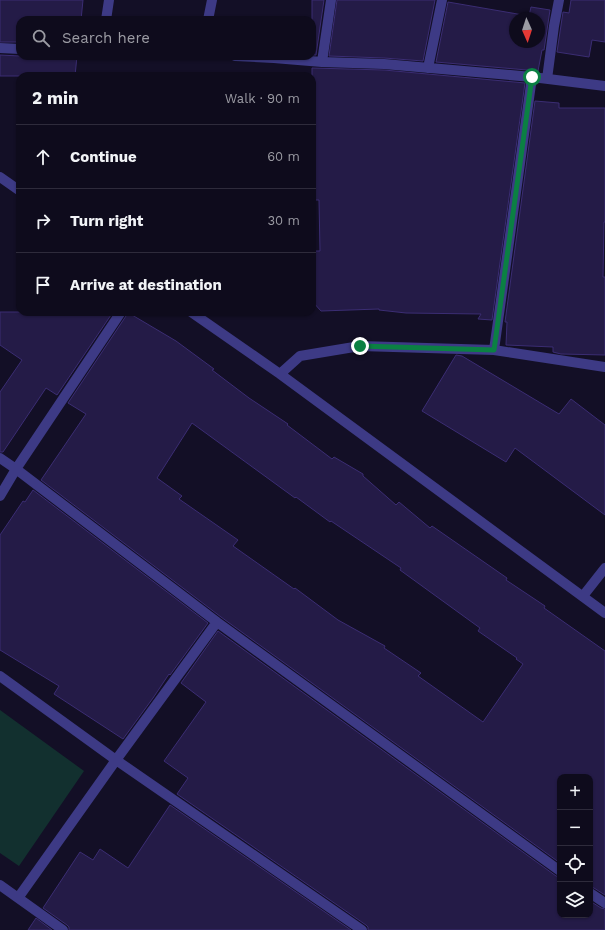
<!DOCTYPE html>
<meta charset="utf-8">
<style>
:root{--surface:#0e0b1c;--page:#1c1929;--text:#f1f3f6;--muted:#9b9ba3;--line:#2e2b3b}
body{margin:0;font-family:"Work Sans",sans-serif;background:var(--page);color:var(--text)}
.controls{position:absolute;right:12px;bottom:12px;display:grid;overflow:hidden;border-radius:8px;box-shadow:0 1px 3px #0004}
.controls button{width:36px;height:36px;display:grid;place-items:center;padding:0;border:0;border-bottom:1px solid var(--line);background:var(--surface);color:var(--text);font:20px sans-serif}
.compass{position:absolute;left:509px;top:12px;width:36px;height:36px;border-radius:50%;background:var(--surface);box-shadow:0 1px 3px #0004;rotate:177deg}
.stop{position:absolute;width:12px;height:12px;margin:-9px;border:3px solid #0b8043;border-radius:50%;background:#fff}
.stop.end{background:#0b8043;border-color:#fff;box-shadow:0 1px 4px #0008}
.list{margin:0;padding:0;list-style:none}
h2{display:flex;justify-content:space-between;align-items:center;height:52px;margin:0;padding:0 16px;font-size:17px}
h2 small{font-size:13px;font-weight:400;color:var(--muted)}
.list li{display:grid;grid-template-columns:26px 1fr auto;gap:12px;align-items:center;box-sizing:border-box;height:64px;padding:0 16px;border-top:1px solid var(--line)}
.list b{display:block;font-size:15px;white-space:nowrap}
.list em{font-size:13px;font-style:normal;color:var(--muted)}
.icon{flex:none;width:22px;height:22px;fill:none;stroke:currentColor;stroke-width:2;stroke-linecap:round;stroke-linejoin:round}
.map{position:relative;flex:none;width:605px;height:930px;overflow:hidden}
.search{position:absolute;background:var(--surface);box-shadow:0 1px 3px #0004;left:16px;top:16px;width:300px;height:44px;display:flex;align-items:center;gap:10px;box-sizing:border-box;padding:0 14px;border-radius:12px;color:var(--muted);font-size:15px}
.panel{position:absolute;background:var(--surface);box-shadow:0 1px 3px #0004;left:16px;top:72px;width:300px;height:244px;border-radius:12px}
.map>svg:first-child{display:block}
</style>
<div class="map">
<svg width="605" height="930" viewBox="0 0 605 930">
<rect width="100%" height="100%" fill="#130f26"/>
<path fill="#12302f" d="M 0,710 L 84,771 L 19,866 L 0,853 Z"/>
<path fill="#241b47" stroke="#3b2d73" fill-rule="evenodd" d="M 0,0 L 83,0 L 81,20 L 20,20 L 20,42 L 0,42 Z
M 312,0 L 324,0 L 316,55 L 312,55 Z
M 337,0 L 435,0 L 423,61 L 384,58 L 329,56 Z
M 571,0 L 605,0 L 605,42 L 592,40 L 589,57 L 557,52 L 563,12 L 569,13 Z
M 448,2 L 529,16 L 531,7 L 550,10 L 544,50 L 542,50 L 538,71 L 436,62 ZM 515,18 L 539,18 L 539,42 L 515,42 Z
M 0,55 L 20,56 L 77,56 L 75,76 L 0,76 Z
M 312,68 L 384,70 L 525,83 L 492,320 L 478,319 L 481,314 L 406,313 L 379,310 L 379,309 L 321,311 L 312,301 L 312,251 L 320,251 L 319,200 L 312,200 Z
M 535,101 L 559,103 L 559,108 L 605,108 L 605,222 L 604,222 L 603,277 L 605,277 L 605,355 L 561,354 L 553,352 L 553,347 L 506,345 L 507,322 L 505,322 Z
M 0,312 L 113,312 L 57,395 L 46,388 L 3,452 L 0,452 L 0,392 L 22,360 L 0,345 Z
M 127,312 L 176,341 L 214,369 L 212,370 L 249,398 L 288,424 L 287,425 L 332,459 L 334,457 L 363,474 L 363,476 L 396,505 L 399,502 L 430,528 L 432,526 L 507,578 L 506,580 L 545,606 L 544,608 L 605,651 L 605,895 L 594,888 L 590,887 L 590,777 L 560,777 L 560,863 L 221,617 L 41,480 L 86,414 L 68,403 L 126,316 ZM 192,423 L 295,498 L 296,497 L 330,522 L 331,521 L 401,568 L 400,570 L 480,628 L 478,631 L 517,658 L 516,659 L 523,664 L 483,722 L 418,676 L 421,673 L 384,648 L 385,646 L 338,620 L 295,588 L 294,589 L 233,546 L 238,540 L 179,499 L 182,496 L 157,478 Z
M 456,355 L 462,356 L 559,414 L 571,399 L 605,425 L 605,515 L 515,448 L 506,462 L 422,411 Z
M 33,490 L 208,623 L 170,675 L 169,674 L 153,698 L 123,739 L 54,694 L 59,686 L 0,650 L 0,535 L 23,501 L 25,502 Z
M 218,631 L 556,876 L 560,877 L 560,915 L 590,915 L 590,901 L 601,908 L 605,909 L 605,930 L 368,930 L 368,927 L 366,925 L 177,794 L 188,778 L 164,761 L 206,702 L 181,683 Z
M 170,805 L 351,930 L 69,930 L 69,927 L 67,925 L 43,908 L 80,852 L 93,860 L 100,849 L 128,868 Z
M 36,918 L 52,930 L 28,930 Z"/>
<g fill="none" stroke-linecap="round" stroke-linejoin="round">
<path stroke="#3d3a85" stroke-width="10" d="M 106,20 L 109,0
M 208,20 L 212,0
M 0,48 L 20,49
M 235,56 L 274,58 L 322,62 L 384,64 L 532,77 L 605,86
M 322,62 L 331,0
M 428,68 L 442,0
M 547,79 L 554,26 L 559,0
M 0,177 L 20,191
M 191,312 L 280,374 L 605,613
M 494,350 L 532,77
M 280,374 L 300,356 L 360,346 L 494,350 L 605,367
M 0,458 L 16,469 L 217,622 L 560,871
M 0,496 L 16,469 L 121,312
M 583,596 L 605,568
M 0,676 L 116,760 L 362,930
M 0,885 L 63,930
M 590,893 L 605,903
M 18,898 L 116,760 L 217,622"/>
</g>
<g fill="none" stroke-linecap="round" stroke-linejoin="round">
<path stroke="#0b8043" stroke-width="5" d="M 360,346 L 494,350 L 532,77"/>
</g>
</svg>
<div class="controls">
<button>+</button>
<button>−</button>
<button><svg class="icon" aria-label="locate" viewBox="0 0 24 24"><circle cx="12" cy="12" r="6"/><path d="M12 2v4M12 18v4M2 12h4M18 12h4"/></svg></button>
<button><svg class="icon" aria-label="layers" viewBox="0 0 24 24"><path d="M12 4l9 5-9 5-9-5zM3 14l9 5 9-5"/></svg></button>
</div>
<svg class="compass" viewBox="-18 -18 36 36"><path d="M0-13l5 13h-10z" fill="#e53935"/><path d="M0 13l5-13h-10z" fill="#9b9ba3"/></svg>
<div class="stop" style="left:532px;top:77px"></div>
<div class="stop end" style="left:360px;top:346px"></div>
<div class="search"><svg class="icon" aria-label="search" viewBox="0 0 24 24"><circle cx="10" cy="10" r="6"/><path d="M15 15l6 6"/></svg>Search here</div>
<section class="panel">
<h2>2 min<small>Walk · 90 m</small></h2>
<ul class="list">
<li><svg class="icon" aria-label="ahead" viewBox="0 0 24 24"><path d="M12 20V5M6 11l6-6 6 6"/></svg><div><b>Continue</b></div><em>60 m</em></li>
<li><svg class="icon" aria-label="right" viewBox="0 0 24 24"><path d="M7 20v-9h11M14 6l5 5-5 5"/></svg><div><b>Turn right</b></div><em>30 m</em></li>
<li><svg class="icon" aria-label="arrive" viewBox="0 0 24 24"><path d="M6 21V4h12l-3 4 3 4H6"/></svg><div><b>Arrive at destination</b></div></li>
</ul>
</section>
</div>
